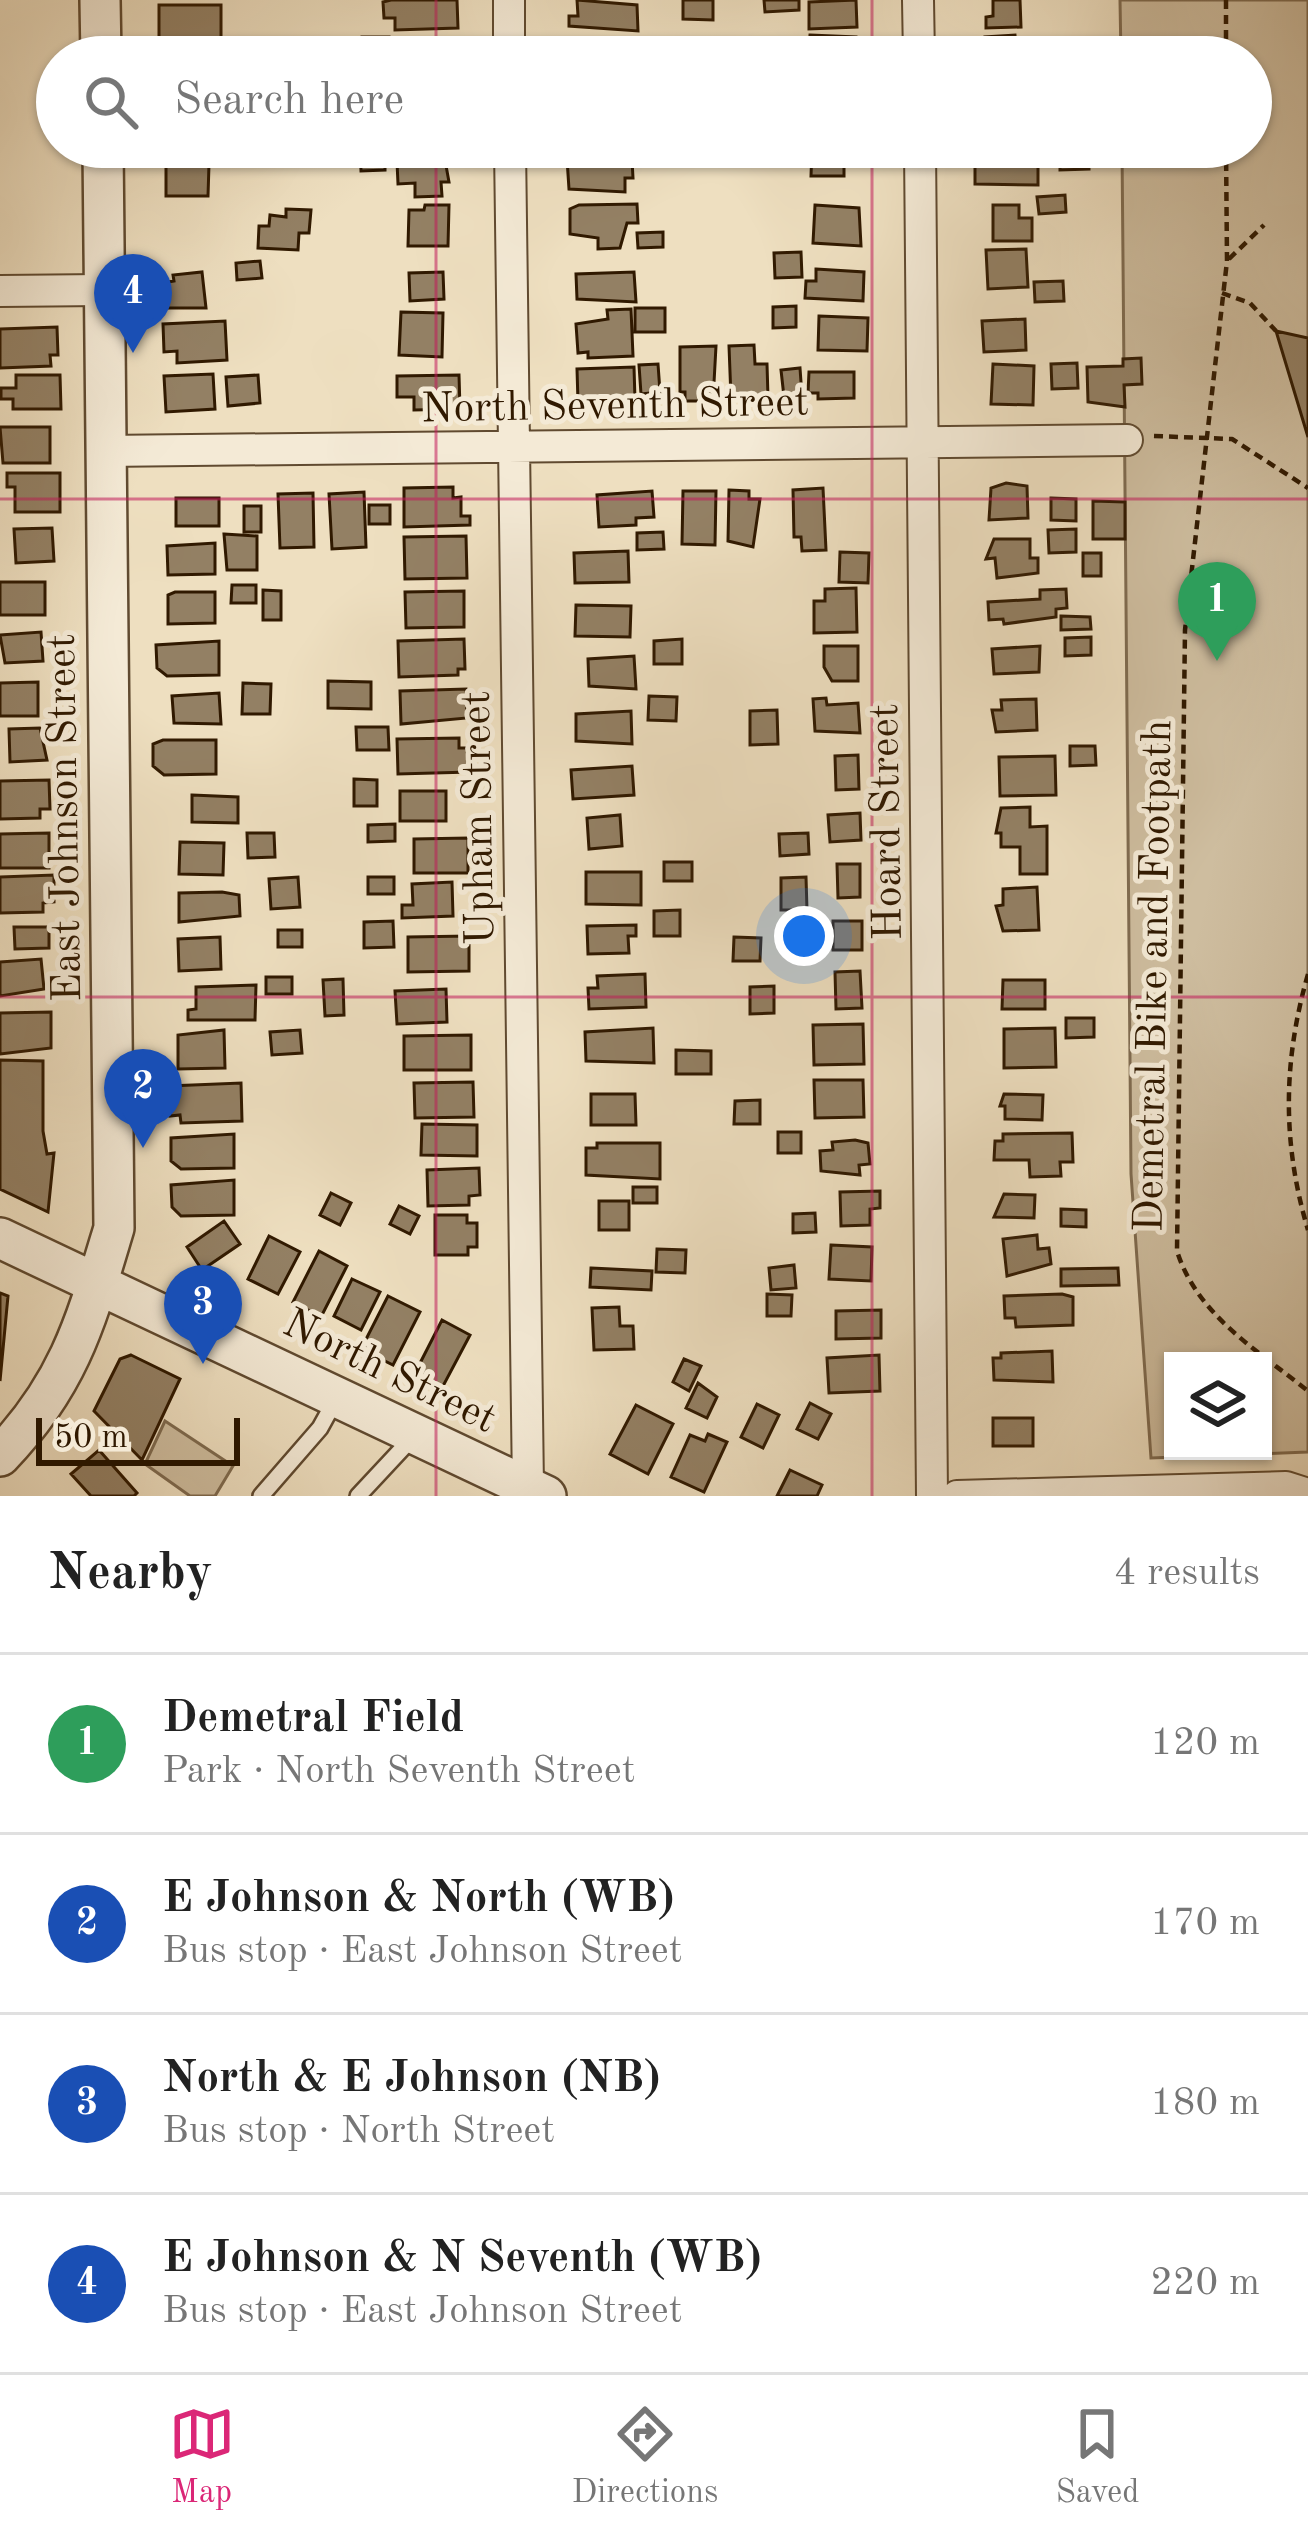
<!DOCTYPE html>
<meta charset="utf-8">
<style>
:root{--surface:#fff;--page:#f2f2f2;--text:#222;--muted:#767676;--line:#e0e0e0;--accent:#db2777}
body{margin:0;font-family:"Old Standard TT",serif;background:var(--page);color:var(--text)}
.controls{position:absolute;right:36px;bottom:36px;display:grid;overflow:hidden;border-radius:0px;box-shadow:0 3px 9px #0004}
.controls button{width:108px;height:108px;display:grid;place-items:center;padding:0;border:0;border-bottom:3px solid var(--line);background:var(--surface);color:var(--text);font:60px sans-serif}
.scale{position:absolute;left:36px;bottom:30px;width:204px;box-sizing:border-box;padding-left:12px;border:6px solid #301900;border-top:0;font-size:33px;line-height:42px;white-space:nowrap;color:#301900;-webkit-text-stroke:9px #f4ead6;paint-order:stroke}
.you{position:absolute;left:804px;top:936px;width:42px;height:42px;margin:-30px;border:9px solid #fff;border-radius:50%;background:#1a73e8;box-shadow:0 0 0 18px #1a73e833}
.badge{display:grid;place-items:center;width:78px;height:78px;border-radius:50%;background:var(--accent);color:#fff;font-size:39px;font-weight:700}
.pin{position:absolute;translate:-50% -99px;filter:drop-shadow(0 3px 6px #0008)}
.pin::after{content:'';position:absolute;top:63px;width:42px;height:36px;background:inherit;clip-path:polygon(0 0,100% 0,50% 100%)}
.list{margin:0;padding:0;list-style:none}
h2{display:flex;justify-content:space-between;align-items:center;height:156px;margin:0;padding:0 48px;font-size:51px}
h2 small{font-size:39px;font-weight:400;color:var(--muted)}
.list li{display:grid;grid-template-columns:78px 1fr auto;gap:36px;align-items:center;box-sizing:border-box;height:180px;padding:0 48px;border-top:3px solid var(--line)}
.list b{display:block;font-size:45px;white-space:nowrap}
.list p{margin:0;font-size:39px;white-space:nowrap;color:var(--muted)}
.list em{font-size:39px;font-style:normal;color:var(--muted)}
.icon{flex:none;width:66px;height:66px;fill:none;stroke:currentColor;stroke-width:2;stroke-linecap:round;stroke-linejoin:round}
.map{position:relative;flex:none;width:1308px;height:1496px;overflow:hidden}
.search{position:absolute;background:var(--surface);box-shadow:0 3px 9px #0004;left:36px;right:36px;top:36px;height:132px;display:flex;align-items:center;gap:30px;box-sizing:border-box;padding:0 42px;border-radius:66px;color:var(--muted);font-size:45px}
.sheet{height:876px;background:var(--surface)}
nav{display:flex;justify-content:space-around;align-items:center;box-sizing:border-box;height:168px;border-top:3px solid var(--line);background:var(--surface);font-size:33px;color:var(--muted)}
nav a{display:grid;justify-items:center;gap:6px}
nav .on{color:var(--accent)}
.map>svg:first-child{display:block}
</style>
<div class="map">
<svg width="1308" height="1496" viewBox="0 0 1308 1496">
<rect width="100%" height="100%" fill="#eedfc0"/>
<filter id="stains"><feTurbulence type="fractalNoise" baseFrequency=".00167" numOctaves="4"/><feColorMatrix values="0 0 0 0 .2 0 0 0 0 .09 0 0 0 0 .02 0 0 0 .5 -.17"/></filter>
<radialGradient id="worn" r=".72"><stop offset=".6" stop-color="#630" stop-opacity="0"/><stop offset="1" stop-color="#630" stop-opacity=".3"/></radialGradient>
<path fill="#cebd9f" stroke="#7f6b50" stroke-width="3" fill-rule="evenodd" d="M 1120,0 L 1308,0 L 1308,1452 L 1151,1458 L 1131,1174 L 1122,147 L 1251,147 L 1251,57 L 1121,57 ZM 1173,1361 L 1263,1361 L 1263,1451 L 1173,1451 Z
M 165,1421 L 233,1466 L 215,1496 L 190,1496 L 145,1464 Z"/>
<path fill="#938064" stroke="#301900" stroke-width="3" d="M 457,0 L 458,28 L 395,30 L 395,18 L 384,18 L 383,2 L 391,0 Z
M 577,0 L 637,5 L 638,31 L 569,26 L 569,16 L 578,16 Z
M 683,0 L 713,0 L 713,20 L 683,19 Z
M 764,0 L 799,0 L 799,10 L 765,12 Z
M 856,0 L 857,27 L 809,29 L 809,2 Z
M 993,0 L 1020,0 L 1021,27 L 986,28 L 986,17 L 993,16 Z
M 159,5 L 221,5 L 221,39 L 159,39 Z
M 810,35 L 856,37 L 856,57 L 793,57 L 794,52 L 809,52 Z
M 1015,35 L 1016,47 L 1027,45 L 1028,57 L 987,57 L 985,37 Z
M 362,37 L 389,37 L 389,54 L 362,54 Z
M 168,45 L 205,45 L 205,57 L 168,57 Z
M 450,47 L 451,57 L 407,57 L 407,50 Z
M 627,48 L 627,57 L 576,57 L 575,50 Z
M 812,147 L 844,147 L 844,176 L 811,176 Z
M 1060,147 L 1089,147 L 1089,169 L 1060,170 Z
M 385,149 L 385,170 L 361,171 L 360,150 Z
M 1038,154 L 1038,185 L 975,184 L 975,155 Z
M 624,157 L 632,160 L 633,178 L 625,178 L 625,192 L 569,189 L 567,159 Z
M 445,160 L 449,182 L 441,182 L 442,196 L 415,197 L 415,183 L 398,184 L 397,162 Z
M 166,164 L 209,164 L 208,196 L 166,196 Z
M 1065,195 L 1066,212 L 1039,214 L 1037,197 Z
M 637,204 L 638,223 L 627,223 L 620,248 L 598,249 L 598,238 L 570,234 L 570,209 L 579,205 Z
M 425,205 L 449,205 L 448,246 L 408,246 L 409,210 L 424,210 Z
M 815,205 L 859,208 L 861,246 L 813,243 Z
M 993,205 L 1019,205 L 1019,218 L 1032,218 L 1032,241 L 993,241 Z
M 286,209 L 311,210 L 309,233 L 299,233 L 298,250 L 258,248 L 259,226 L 269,226 L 270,215 L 286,217 Z
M 663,232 L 663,247 L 638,248 L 637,233 Z
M 1026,249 L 1028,287 L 988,289 L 986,250 Z
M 801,252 L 802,277 L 775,278 L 774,253 Z
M 260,261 L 262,278 L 237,280 L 236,263 Z
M 816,269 L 864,272 L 863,301 L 805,298 L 806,281 L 816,281 Z
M 202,272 L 206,308 L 165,308 L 162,283 L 174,281 L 173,275 Z
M 443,272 L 444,299 L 410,301 L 409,273 Z
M 634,272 L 636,302 L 577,299 L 576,274 Z
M 1063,281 L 1064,301 L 1035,302 L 1034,282 Z
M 796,306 L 796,327 L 773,328 L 773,307 Z
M 635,308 L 665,308 L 665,332 L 635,332 Z
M 631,309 L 633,356 L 588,358 L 588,352 L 578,353 L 576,324 L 608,319 L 607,310 Z
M 401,312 L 443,313 L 442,357 L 399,355 Z
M 819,316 L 868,318 L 867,351 L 818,350 Z
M 1025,319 L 1026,350 L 984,352 L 982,321 Z
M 225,321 L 227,360 L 177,363 L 177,351 L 164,352 L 163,324 Z
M 57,327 L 58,355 L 50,355 L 51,366 L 0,368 L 0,329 Z
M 1276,331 L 1308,338 L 1308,437 Z
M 754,345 L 755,364 L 767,364 L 768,397 L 731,398 L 729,346 Z
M 716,346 L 713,401 L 685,401 L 685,392 L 680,392 L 680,347 Z
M 1141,358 L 1142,384 L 1124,385 L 1125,407 L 1088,402 L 1087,367 L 1123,366 L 1123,359 Z
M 1077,363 L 1078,388 L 1052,389 L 1051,364 Z
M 658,364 L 660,392 L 641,394 L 639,365 Z
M 993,364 L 1034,366 L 1033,405 L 991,404 Z
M 634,367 L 635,400 L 578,402 L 577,369 Z
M 800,368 L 802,396 L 784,397 L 781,370 Z
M 809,372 L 854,372 L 854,398 L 818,399 L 818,393 L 808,393 Z
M 213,374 L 215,409 L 166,412 L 164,376 Z
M 16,375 L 60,375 L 61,409 L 13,409 L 13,399 L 1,399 L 1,388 L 16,388 Z
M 258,375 L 260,403 L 228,406 L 226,377 Z
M 459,375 L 460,409 L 414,410 L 414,397 L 397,397 L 397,376 Z
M 0,427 L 50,427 L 50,463 L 3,463 Z
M 7,473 L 60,473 L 60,512 L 15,512 L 15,487 L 7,487 Z
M 1006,483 L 1027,486 L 1028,518 L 989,520 L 991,488 Z
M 453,487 L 453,498 L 461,497 L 461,516 L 470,516 L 470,525 L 404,527 L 404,488 Z
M 823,488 L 826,550 L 802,551 L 801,537 L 794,537 L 793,490 Z
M 729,490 L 749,491 L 749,499 L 760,499 L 753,547 L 728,541 Z
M 652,491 L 654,517 L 636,518 L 636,525 L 599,527 L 597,495 Z
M 683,491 L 716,491 L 715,545 L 682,544 Z
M 364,492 L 366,547 L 332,549 L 329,494 Z
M 313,493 L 314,547 L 280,548 L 278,494 Z
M 176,498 L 219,498 L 219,526 L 176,526 Z
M 1051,498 L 1076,499 L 1076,521 L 1051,520 Z
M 1093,501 L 1125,502 L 1125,539 L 1093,539 Z
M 369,505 L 390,505 L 390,524 L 369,524 Z
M 244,506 L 261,506 L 261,532 L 244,532 Z
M 52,528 L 54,561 L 16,563 L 14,529 Z
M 1076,529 L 1076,552 L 1049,553 L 1048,530 Z
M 663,532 L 664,549 L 637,550 L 637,533 Z
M 224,534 L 257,536 L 257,570 L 227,570 Z
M 466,536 L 467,578 L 405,579 L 404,537 Z
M 994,539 L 1030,539 L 1030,558 L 1038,558 L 1038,573 L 997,578 L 995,558 L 986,559 Z
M 215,543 L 215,574 L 168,575 L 167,546 Z
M 628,551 L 629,582 L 575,583 L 574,553 Z
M 840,552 L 869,553 L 868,583 L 839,582 Z
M 1083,553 L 1101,553 L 1101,576 L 1083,576 Z
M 0,582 L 45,582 L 45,615 L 0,615 Z
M 232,585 L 256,585 L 256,603 L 231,603 Z
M 856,588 L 857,632 L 814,633 L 814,601 L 825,601 L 825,589 Z
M 1066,589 L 1067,608 L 1056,609 L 1056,617 L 1004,624 L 1003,619 L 989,620 L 988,602 L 1040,599 L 1040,590 Z
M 263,590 L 281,591 L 281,620 L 263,620 Z
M 464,591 L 464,627 L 406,628 L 405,592 Z
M 175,592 L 215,592 L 215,623 L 168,624 L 168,595 Z
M 576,605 L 631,606 L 630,637 L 575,636 Z
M 1061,616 L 1090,617 L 1091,629 L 1061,630 Z
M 41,632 L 43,661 L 5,663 L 0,635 Z
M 1091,637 L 1091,655 L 1065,656 L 1065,638 Z
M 464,639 L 465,669 L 458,669 L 458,675 L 399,677 L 398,641 Z
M 682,639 L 682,664 L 654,664 L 654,641 Z
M 219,641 L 219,675 L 167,676 L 157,668 L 156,645 Z
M 824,646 L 858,646 L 858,681 L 832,681 L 824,667 Z
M 1040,646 L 1039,672 L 994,674 L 992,649 Z
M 634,656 L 636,689 L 589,686 L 588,659 Z
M 328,681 L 371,682 L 371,709 L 328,708 Z
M 38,682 L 38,716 L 0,716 L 0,683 Z
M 243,683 L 271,684 L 270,714 L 242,714 Z
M 466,689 L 467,718 L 401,724 L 400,691 Z
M 219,693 L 221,724 L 174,723 L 172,696 Z
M 649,696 L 677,697 L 676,721 L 648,720 Z
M 826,698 L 827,705 L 858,703 L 860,733 L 815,731 L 813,699 Z
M 1036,699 L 1037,730 L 996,732 L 992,710 L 1002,710 L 1001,700 Z
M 777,710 L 778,744 L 750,745 L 750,711 Z
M 631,711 L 632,744 L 576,741 L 576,714 Z
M 356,727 L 388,727 L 389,750 L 357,750 Z
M 40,728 L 47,760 L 10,762 L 9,729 Z
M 459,738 L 459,748 L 470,748 L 470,772 L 398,774 L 397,739 Z
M 163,740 L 216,740 L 216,774 L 164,775 L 153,766 L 153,744 Z
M 1070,746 L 1095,746 L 1096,765 L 1070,766 Z
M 858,755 L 859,789 L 836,790 L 835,756 Z
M 1055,756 L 1056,795 L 1000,796 L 999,757 Z
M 632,766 L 634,795 L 573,799 L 571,770 Z
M 354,779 L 377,780 L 377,806 L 354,806 Z
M 49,780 L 50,809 L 40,809 L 40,818 L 0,819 L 0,781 Z
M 400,791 L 446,791 L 446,821 L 400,821 Z
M 192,795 L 238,797 L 238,823 L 192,822 Z
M 1030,807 L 1030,827 L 1047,826 L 1047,874 L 1020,874 L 1020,847 L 1001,847 L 1001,833 L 996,833 L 1001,808 Z
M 860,813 L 861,840 L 830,842 L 828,815 Z
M 620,815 L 622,846 L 589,849 L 587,818 Z
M 395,824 L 395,841 L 368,842 L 368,825 Z
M 49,833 L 49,868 L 0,868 L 0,834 Z
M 247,833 L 274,833 L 275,857 L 248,858 Z
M 808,833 L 809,854 L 780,856 L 779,834 Z
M 468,838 L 468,873 L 414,873 L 414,839 Z
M 180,842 L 224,843 L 223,875 L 179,874 Z
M 664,862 L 692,862 L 692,881 L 664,881 Z
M 837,864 L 860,864 L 860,897 L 838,898 Z
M 586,872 L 641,872 L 641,905 L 586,904 Z
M 54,875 L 54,902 L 43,903 L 43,912 L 0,913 L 0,877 Z
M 298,877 L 300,907 L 271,909 L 269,879 Z
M 368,877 L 394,877 L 394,894 L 368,894 Z
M 806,877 L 807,910 L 781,910 L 781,878 Z
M 452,882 L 453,916 L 402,918 L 402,905 L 413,905 L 412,884 Z
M 1037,887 L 1039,930 L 1003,931 L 996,906 L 1003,905 L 1003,889 Z
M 222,892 L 239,895 L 240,916 L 179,922 L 179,893 Z
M 680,910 L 680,936 L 654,936 L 654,911 Z
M 393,921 L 394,947 L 364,948 L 364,922 Z
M 833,921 L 862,921 L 862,950 L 833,950 Z
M 636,925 L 636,936 L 628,936 L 629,953 L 588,954 L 587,926 Z
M 14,927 L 49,927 L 49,948 L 15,949 Z
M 278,930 L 302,930 L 302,947 L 278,947 Z
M 469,936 L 469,971 L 408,972 L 408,937 Z
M 220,937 L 221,969 L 179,971 L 178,939 Z
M 734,937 L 761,938 L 760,961 L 733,961 Z
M 41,959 L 44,989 L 0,996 L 0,962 Z
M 860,971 L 862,1008 L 836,1009 L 835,972 Z
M 645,974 L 646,1007 L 589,1009 L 588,988 L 598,988 L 597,976 Z
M 266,977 L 292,977 L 292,994 L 266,994 Z
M 343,979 L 344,1015 L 325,1016 L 323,980 Z
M 1003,980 L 1045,980 L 1045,1009 L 1002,1009 Z
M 256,985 L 255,1020 L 188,1020 L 188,1010 L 196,1009 L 196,987 Z
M 774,986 L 774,1013 L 750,1014 L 750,987 Z
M 446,989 L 447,1022 L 397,1024 L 395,991 Z
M 51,1012 L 51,1048 L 0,1054 L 0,1013 Z
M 1066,1018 L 1094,1018 L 1094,1037 L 1066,1038 Z
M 863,1024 L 864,1064 L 814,1065 L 813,1025 Z
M 653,1028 L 654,1063 L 586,1061 L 585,1032 Z
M 1055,1028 L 1056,1067 L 1004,1068 L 1004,1029 Z
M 224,1030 L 225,1068 L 178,1069 L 178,1035 Z
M 300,1030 L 302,1053 L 272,1055 L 270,1032 Z
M 471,1035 L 471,1070 L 404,1070 L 404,1036 Z
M 676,1050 L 711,1051 L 711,1074 L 676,1074 Z
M 0,1060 L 43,1061 L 43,1131 L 47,1154 L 54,1153 L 48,1212 L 0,1189 Z
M 814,1080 L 863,1080 L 864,1117 L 815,1118 Z
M 473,1082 L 474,1117 L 415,1118 L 414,1083 Z
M 241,1083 L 242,1121 L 181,1123 L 180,1115 L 170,1116 L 169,1086 Z
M 591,1094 L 635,1094 L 636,1125 L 591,1125 Z
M 1004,1094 L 1043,1095 L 1042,1120 L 1005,1119 L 1005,1106 L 1000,1106 Z
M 760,1100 L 760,1124 L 734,1124 L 735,1101 Z
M 422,1124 L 477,1125 L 477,1156 L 421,1155 Z
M 778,1132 L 801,1132 L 801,1153 L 778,1153 Z
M 1072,1133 L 1073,1162 L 1060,1162 L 1061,1176 L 1030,1177 L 1029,1160 L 994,1160 L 995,1141 L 1003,1141 L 1003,1134 Z
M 234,1134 L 234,1168 L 181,1169 L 171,1161 L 171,1138 Z
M 855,1140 L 868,1143 L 870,1164 L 859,1165 L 860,1175 L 821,1171 L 820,1151 L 833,1150 L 832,1142 Z
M 597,1143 L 660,1143 L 660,1179 L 586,1175 L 586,1148 L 597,1148 Z
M 479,1168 L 480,1195 L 469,1196 L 469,1205 L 428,1206 L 427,1170 Z
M 234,1180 L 234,1215 L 181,1216 L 172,1207 L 171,1185 Z
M 633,1187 L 657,1187 L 657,1203 L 633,1203 Z
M 880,1191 L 880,1208 L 870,1209 L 870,1225 L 841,1226 L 840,1192 Z
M 331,1193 L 351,1203 L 340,1225 L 320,1215 Z
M 1004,1194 L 1035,1195 L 1034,1218 L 994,1217 Z
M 599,1201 L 629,1201 L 629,1230 L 599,1230 Z
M 399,1206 L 419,1216 L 410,1234 L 390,1224 Z
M 1061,1209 L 1086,1210 L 1086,1227 L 1061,1226 Z
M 815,1213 L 816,1232 L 793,1233 L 793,1214 Z
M 435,1215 L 467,1215 L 467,1223 L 477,1223 L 477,1247 L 468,1247 L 468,1255 L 435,1255 Z
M 224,1221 L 240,1244 L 202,1270 L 187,1247 Z
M 1037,1235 L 1038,1249 L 1049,1248 L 1051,1264 L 1007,1276 L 1003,1239 Z
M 269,1236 L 300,1252 L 278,1294 L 248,1279 Z
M 831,1245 L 872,1247 L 871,1281 L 829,1279 Z
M 657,1249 L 686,1250 L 685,1273 L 656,1272 Z
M 319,1251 L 347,1266 L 321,1317 L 293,1302 Z
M 794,1265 L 796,1288 L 771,1290 L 769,1268 Z
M 591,1268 L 652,1271 L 651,1290 L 590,1287 Z
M 1118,1268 L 1119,1285 L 1061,1286 L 1061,1269 Z
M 352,1279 L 380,1292 L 361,1330 L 334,1316 Z
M 0,1293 L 8,1296 L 0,1381 Z
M 767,1294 L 792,1295 L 791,1316 L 767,1316 Z
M 1062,1294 L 1073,1297 L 1073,1325 L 1016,1327 L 1015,1318 L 1005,1318 L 1004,1296 Z
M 388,1296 L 420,1312 L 393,1365 L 361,1349 Z
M 619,1307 L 620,1326 L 633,1326 L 634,1349 L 594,1350 L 592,1308 Z
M 881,1310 L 881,1338 L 836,1339 L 836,1311 Z
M 442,1320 L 470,1335 L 442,1388 L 415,1373 Z
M 1052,1351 L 1053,1382 L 994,1380 L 993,1358 L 1001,1358 L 1001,1353 Z
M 131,1355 L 180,1379 L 142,1460 L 94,1411 L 120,1359 Z
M 879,1355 L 880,1391 L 829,1393 L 827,1358 Z
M 684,1359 L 701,1366 L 689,1391 L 673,1382 Z
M 698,1383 L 717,1397 L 707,1418 L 686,1408 Z
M 810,1403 L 831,1414 L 818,1439 L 797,1429 Z
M 757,1404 L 779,1415 L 763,1448 L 741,1437 Z
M 636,1405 L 673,1424 L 648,1474 L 610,1454 Z
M 993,1418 L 1033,1418 L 1033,1446 L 993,1446 Z
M 708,1434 L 727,1442 L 704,1492 L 671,1477 L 690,1435 L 705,1441 Z
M 99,1450 L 137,1493 L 134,1496 L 91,1496 L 71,1474 Z
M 790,1470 L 822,1485 L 817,1496 L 777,1496 Z"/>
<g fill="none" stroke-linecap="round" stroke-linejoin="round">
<defs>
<path id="service" d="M 261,1496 L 320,1428 L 336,1399
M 358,1496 L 414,1436"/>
<path id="minor" d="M 509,0 L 509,57
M 918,0 L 919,57
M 510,147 L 528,1488
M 920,147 L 932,1496
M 0,291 L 102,290
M 104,451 L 1127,440
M 957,1496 L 1286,1487 L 1308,1494"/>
<path id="tertiary" d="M 100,0 L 101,57
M 0,1238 L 546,1496
M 0,1456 C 70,1383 86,1321 114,1228 L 103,147"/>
</defs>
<use href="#service" stroke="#604a30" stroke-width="20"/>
<use href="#minor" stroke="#604a30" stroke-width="34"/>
<use href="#tertiary" stroke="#604a30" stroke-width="44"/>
<path stroke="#301900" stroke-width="4.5" stroke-dasharray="9 6" stroke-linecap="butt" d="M 1226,0 L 1226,57
M 1226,147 L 1227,261 L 1185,630 L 1177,1251 C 1197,1315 1257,1350 1308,1391
M 1229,259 L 1264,225
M 1222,293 L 1250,303 L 1276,331
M 1154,436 L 1232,439 L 1308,488
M 1308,974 C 1283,1061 1282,1143 1308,1230"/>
<use href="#service" stroke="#f4ead6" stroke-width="15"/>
<use href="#minor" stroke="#f4ead6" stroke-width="30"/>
<use href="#tertiary" stroke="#f4ead6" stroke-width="39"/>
</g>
<path fill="none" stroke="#c2185b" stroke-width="3" stroke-opacity="0.55" d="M 436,0 L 436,57M 872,0 L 872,57M 436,147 L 436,1496M 872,147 L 872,1496M 0,499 L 1308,499M 0,997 L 1308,997"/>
<g text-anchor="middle" stroke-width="10" stroke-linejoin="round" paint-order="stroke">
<g font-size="42" fill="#301900" stroke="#f4ead6">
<text transform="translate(615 403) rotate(-1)" y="15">North Seventh Street</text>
<text transform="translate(62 818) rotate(-91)" y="15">East Johnson Street</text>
<text transform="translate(476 818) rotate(-91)" y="15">Upham Street</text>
<text transform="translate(884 822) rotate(-91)" y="15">Hoard Street</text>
<text transform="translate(1151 976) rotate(-89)" y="15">Demetral Bike and Footpath</text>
<text transform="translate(391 1369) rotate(26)" y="15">North Street</text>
</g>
</g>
<rect width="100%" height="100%" filter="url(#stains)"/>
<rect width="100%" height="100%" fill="url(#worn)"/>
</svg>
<div class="controls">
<button><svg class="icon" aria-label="layers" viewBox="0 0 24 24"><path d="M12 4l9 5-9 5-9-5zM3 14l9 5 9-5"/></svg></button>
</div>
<div class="scale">50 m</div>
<div class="you"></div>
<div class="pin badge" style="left:1217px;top:661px;background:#2e9e5b">1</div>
<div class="pin badge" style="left:143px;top:1148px;background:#1a4fb4">2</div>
<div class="pin badge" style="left:203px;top:1364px;background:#1a4fb4">3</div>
<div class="pin badge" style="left:133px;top:353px;background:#1a4fb4">4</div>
<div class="search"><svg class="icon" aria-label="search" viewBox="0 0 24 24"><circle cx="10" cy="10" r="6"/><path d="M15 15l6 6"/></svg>Search here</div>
</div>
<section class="sheet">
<h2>Nearby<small>4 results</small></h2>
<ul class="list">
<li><span class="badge" style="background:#2e9e5b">1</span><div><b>Demetral Field</b><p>Park · North Seventh Street</p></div><em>120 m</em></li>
<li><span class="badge" style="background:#1a4fb4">2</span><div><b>E Johnson &amp; North (WB)</b><p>Bus stop · East Johnson Street</p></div><em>170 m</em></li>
<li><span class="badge" style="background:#1a4fb4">3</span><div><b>North &amp; E Johnson (NB)</b><p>Bus stop · North Street</p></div><em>180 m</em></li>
<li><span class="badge" style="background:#1a4fb4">4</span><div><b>E Johnson &amp; N Seventh (WB)</b><p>Bus stop · East Johnson Street</p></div><em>220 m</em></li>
</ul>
</section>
<nav>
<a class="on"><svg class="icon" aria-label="map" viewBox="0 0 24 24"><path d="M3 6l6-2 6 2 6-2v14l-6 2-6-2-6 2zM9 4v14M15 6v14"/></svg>Map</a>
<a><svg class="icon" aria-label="directions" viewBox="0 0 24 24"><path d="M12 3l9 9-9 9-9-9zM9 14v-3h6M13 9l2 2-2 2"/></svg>Directions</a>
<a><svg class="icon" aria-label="saved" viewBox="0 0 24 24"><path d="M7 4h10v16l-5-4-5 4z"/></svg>Saved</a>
</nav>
